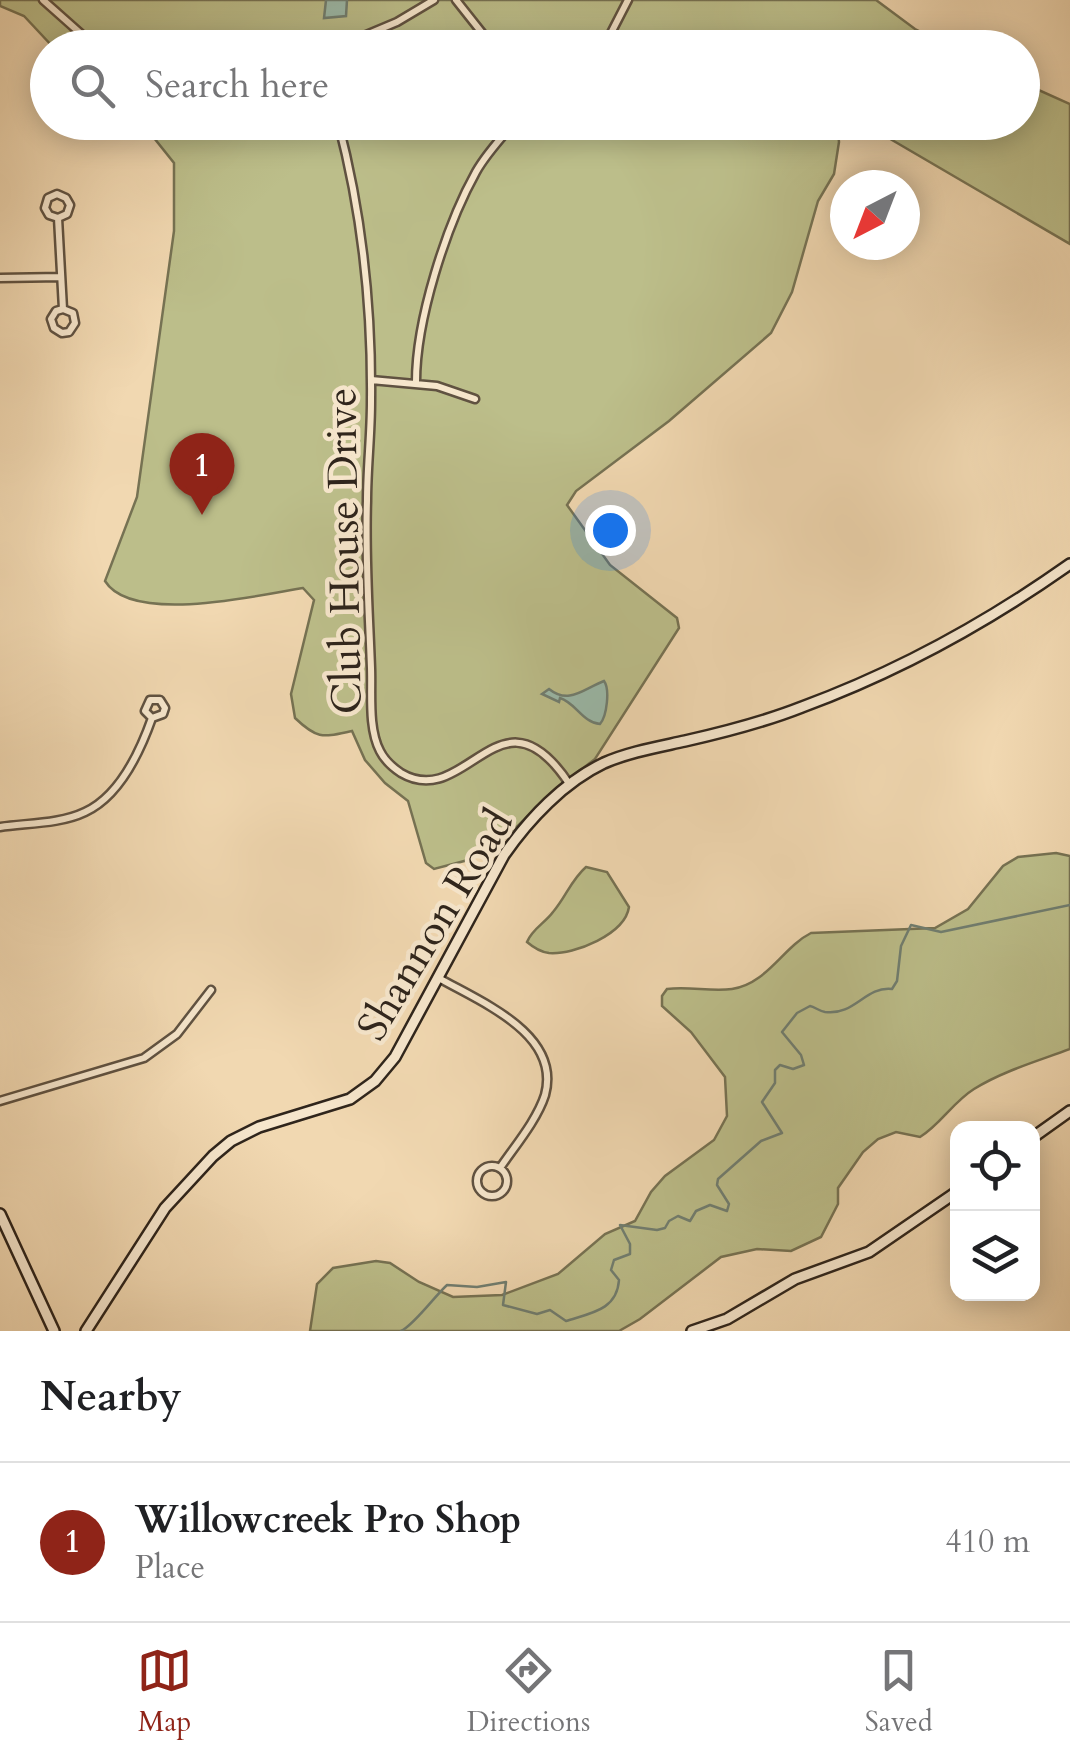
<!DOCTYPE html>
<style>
:root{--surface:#fff;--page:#f2f2f2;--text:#202124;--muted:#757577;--line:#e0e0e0;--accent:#8f2418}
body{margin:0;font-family:Cardo,serif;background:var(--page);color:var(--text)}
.controls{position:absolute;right:30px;bottom:30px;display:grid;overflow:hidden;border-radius:20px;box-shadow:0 5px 25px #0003}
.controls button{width:90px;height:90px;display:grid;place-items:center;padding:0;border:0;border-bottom:2px solid var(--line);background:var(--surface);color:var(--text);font:50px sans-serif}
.compass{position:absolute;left:830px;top:170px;width:90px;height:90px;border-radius:50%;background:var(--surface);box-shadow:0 5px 25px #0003;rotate:222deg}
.you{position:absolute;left:610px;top:530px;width:35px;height:35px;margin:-25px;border:8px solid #fff;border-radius:50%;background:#1a73e8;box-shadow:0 0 0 15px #1a73e833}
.badge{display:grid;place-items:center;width:65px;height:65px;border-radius:50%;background:var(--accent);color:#fff;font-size:32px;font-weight:700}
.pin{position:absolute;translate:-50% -82px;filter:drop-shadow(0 2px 5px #0008)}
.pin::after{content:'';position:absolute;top:52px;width:35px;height:30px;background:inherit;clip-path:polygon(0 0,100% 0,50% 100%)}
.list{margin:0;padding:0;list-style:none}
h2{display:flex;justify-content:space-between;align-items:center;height:130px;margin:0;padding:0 40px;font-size:42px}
h2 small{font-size:32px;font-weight:400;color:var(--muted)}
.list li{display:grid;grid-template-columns:65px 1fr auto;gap:30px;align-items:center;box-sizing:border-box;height:160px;padding:0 40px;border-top:2px solid var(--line)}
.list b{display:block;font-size:38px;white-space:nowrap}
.list p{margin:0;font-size:32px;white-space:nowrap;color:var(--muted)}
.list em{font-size:32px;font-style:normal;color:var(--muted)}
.icon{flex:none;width:55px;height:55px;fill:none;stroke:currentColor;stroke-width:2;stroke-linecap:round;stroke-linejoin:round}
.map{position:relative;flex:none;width:1070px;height:1331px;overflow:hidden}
.search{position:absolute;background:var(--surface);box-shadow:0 5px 25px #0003;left:30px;right:30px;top:30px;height:110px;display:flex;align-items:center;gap:25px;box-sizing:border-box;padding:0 35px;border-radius:55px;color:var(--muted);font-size:38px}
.sheet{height:290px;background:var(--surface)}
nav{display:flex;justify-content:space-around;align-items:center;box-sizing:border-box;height:140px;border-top:2px solid var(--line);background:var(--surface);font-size:28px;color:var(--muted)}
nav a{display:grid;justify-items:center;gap:5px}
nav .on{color:var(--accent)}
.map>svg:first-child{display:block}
</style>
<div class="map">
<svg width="1070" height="1331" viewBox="0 0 1070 1331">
<rect width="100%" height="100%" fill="#f1d8b1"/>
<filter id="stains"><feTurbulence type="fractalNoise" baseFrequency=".002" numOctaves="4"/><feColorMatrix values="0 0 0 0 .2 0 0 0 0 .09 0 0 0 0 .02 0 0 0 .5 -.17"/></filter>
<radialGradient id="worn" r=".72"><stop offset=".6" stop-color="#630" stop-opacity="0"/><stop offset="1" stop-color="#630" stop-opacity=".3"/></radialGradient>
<path fill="#bcbe8a" stroke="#767253" stroke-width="2.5" d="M 0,0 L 876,0 L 915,29 L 951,47 L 54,48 L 24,16 L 0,6 Z
M 1023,83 L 1070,104 L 1070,244 L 863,123 L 1022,122 Z
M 135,123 L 837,123 L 839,142 L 834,174 L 818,201 L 792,292 L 771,333 L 669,421 L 576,491 L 567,505 L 610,565 L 677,618 L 679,628 L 595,759 L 557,788 L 505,838 L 468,860 L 434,869 L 426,863 L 408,801 L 385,783 L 365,760 L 352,731 C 323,737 318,740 295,718 L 291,694 L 314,600 L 303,588 C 259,595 132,625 105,581 L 137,497 L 174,231 L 174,163 L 154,138 Z
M 1056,853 L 1070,856 L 1070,1049 C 1038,1061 1003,1071 974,1089 C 953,1102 940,1125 920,1137 L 896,1132 L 878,1139 L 863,1152 L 838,1188 L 838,1204 L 821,1237 L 791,1251 L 757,1249 L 721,1257 L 640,1319 L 619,1331 L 310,1331 L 317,1284 L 333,1268 L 376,1261 L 390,1263 L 419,1282 L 453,1297 L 502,1295 L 558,1274 L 605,1234 L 635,1221 L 651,1192 L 665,1176 L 714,1140 L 727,1116 L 725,1077 L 691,1032 L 662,1006 L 662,996 L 667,989 C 689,986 711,992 732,989 C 767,984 783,947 811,933 L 935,928 L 968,909 L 1003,866 L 1018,857 Z
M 586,867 L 607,872 L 629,907 C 625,934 575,955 549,953 C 540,952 534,948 527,942 C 532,929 545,923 553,912 C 566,897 571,880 586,867 Z"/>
<path fill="#9bbaaa" stroke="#707e71" stroke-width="2.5" d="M 326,0 L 347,0 L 346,16 L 324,18 Z
M 604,681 C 610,689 607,716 600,724 C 582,722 576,703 560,698 L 559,702 L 542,694 L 549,689 C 569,705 583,689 604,681 Z"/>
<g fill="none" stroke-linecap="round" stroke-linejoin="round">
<path stroke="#707e71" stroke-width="2.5" d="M 401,1331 C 413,1326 434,1297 447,1285 L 477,1287 L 506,1282 L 503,1305 L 537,1314 L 550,1310 L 566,1321 C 591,1313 617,1310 619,1280 L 611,1270 L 614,1260 L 630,1254 L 630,1244 L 620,1225 L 657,1230 L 665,1228 L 669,1221 L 678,1216 L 690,1221 L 696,1211 L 710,1205 L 727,1211 L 729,1204 L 717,1185 L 718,1179 L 761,1141 L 782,1133 L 762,1102 L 775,1083 L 775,1070 L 780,1065 L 793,1069 L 804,1065 L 801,1055 L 782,1032 L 797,1013 L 810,1006 C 815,1007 819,1011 825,1012 C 855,1016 865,986 892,989 L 897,981 L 901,946 L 911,925 L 941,932 L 1070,905"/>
<defs>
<path id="street" d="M 43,0 L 97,48
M 456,0 L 494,48
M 335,48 L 397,22 L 434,0
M 596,48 L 610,35 L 628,0
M 338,122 C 362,213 372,308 371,402 C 371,435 367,468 367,501 C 365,557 369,613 371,668 C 372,694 368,728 380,751 C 385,761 392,767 401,773 C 467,812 500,678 570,785
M 58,218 L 49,215 L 45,208 L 48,198 L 57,194 L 66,198 L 70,205 L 67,214 L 58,218 L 63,309 L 56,311 L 51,319 L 54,328 L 62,333 L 69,332 L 75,323 L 73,313 L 63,309
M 0,278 L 61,277
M 371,380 L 437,386 L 475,399
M 416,382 C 416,320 446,226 476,172 C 486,154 501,138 515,122
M 0,827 C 27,823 60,824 85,812 C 120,796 140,752 152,718 L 163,714 L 165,708 L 160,700 L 150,700 L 145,711 L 152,718
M 437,977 C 478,1001 562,1033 545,1095 C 537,1120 515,1146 500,1168
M 0,1101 L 144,1058 L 177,1034 L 211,990
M477 1181a15 15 0 1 1 30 0a15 15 0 1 1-30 0Z"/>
<path id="secondary" d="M 1032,1138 L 1070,1111
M 0,1214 L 54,1331
M 86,1331 L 165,1208 L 213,1156 L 231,1141 L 259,1127 L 350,1099 L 375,1081 L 395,1057 L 504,855 C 529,819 564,782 604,763 C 629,752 658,747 685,741 C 725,732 764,722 802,707 C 897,672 988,622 1070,564
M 692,1331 L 727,1319 L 795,1279 L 869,1252 L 958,1191"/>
</defs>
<use href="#street" stroke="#605241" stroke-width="11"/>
<use href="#secondary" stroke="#2f251c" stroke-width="14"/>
<use href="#street" stroke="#f6e6cc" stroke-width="6"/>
<use href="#secondary" stroke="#f6e6cc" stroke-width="9"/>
</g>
<g text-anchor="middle" stroke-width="9" stroke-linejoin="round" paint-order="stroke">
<g font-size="42" fill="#2f251c" stroke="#f6e6cc">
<text transform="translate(343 551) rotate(-91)" y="15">Club House Drive</text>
<text transform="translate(434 924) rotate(-59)" y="15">Shannon Road</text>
</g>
</g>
<rect width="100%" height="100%" filter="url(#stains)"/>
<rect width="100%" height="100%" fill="url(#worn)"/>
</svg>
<div class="controls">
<button><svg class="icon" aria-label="locate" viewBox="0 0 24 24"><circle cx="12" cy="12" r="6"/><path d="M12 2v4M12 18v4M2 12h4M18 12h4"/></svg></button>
<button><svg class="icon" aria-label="layers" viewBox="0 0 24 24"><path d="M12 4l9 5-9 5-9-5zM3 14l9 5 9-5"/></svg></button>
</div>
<svg class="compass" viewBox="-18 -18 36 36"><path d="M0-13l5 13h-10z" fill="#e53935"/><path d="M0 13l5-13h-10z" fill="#757577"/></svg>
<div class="you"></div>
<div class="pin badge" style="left:202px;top:515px">1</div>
<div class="search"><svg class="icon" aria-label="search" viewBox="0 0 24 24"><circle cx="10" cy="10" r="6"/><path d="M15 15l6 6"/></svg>Search here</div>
</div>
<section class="sheet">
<h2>Nearby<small></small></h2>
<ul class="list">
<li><span class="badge">1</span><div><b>Willowcreek Pro Shop</b><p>Place</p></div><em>410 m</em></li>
</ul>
</section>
<nav>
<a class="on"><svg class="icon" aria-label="map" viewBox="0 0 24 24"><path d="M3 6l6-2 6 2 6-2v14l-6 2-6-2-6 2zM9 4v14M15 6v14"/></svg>Map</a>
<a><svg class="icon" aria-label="directions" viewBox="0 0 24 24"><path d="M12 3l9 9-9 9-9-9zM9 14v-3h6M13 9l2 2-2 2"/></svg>Directions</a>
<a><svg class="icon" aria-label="saved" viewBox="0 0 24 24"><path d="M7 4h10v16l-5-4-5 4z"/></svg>Saved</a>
</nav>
